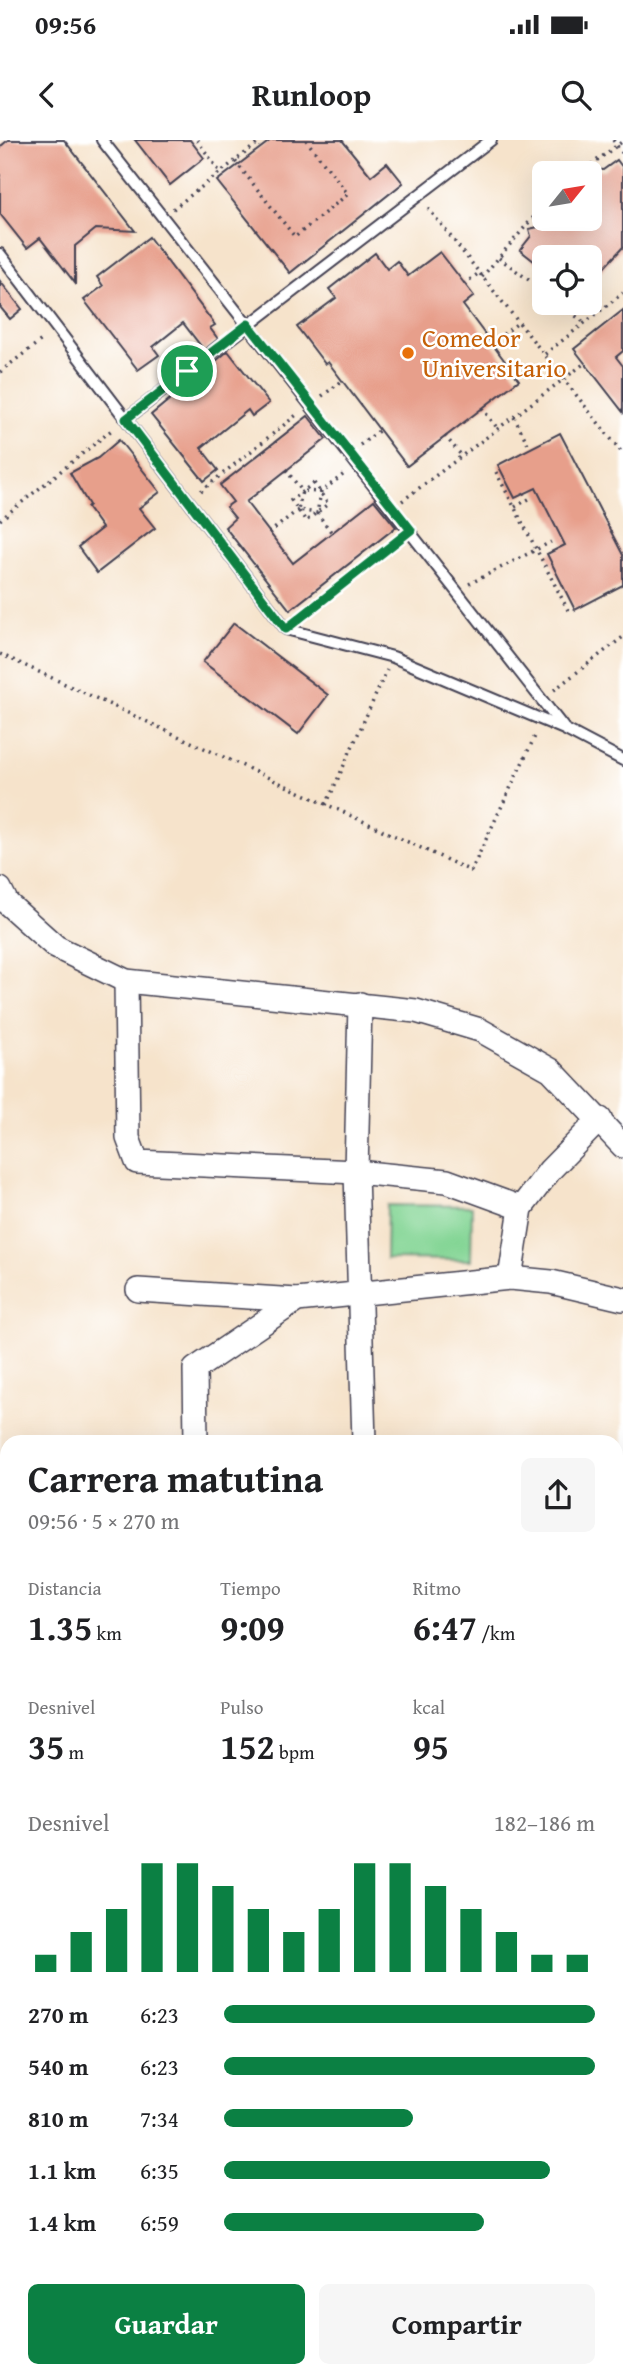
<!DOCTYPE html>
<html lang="es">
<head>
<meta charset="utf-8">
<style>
	body { margin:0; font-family:"Gentium Book Plus",serif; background:#f6f6f6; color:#202124; height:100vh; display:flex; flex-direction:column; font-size:26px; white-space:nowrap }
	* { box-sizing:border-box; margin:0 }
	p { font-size:23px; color:#757577 }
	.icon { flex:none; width:38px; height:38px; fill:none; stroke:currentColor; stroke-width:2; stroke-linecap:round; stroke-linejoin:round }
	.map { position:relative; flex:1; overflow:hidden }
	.panel { position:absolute; left:0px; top:1295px; width:623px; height:943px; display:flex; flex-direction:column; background:#fff; border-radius:21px 21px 0 0; box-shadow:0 7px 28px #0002 }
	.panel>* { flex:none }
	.needle { width:46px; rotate:60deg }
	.fabs { position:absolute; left:532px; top:21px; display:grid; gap:14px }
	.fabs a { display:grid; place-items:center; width:70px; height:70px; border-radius:10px; background:#fff; box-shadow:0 7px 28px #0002; font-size:35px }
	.pin { position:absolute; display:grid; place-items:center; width:60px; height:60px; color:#fff; margin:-30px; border:4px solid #fff; border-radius:50%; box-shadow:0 2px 7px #0007 }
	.round { display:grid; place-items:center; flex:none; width:74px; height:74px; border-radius:10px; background:#f6f6f6 }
	.summary { display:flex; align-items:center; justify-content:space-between; height:119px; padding:0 28px }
	h1 { font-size:38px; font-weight:700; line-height:52px }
	.stats { display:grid; grid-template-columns:repeat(3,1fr); gap:10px; height:119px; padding:7px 28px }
	.stats div { display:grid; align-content:center }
	.stats b { font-size:35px; font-weight:700 }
	.stats small { font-size:19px; font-weight:400 }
	.stats p { font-size:19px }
	.chart { height:196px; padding:14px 28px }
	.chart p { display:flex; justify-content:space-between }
	.chart svg { width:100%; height:126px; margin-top:7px; stroke:#0b8043; stroke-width:6 }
	.primary-button { display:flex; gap:14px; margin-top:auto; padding:14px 28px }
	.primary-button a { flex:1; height:80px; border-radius:10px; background:#0b8043; color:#fff; font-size:28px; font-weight:700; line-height:80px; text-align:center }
	.primary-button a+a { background:#f6f6f6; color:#202124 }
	ul { padding:0 28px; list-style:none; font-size:23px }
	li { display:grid; grid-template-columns:112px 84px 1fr; align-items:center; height:52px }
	li i { height:18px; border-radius:9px; background:#0b8043 }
	.status { display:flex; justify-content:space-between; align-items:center; height:49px; padding:0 35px; background:#fff; direction:ltr }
	.status svg { height:19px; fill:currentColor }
	header { display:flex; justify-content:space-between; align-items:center; height:91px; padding:0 28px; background:#fff; font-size:32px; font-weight:700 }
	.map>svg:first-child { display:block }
	.green { fill:#84d595; stroke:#537c68; stroke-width:2 }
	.building { fill:#e79f8b }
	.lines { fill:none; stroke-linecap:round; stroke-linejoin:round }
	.lane-casing { stroke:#423f51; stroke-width:14 }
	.street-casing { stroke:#423f51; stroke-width:26 }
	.path { stroke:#423f51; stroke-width:3.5; stroke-dasharray:2 5; stroke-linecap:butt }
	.lane { stroke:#fff; stroke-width:10 }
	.street { stroke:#fff; stroke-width:23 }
	.route-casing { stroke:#fff; stroke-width:14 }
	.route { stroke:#0b8043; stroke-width:9 }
	.food-dot { fill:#e8710a; stroke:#fff; stroke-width:2.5 }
	.labels { text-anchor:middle; stroke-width:5; stroke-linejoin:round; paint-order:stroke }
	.food-label { font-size:26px; fill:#c56008; stroke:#fff; text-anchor:start }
</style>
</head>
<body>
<div class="status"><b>09:56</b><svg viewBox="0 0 49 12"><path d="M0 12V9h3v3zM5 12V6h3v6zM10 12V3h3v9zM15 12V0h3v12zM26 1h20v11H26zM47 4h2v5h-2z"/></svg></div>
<header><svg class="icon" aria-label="back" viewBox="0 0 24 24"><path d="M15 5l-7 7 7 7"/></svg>Runloop<svg class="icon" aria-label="search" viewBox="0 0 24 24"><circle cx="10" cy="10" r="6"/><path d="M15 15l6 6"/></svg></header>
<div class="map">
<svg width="623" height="2238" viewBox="0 0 623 2238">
	<rect width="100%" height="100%" fill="#fff"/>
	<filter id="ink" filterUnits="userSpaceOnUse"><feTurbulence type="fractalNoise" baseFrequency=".0143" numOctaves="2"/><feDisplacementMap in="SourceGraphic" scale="14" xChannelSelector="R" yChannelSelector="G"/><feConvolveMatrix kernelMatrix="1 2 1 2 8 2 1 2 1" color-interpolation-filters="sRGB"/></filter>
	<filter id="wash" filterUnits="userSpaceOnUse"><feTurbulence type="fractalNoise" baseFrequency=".00686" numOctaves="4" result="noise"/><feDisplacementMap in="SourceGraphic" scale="28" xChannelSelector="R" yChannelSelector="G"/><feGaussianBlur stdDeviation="1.57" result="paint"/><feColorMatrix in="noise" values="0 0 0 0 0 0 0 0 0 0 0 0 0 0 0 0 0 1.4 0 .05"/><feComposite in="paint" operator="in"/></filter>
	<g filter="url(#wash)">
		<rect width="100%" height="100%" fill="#f6e3cb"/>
		<g class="green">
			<polygon points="387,1065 472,1066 471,1120 386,1119"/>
			<polygon points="7,1506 7,1607 0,1609 0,1508"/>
		</g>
		<g id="blocks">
			<g class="building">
				<polygon points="8,0 64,0 135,91 96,89 75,106 75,143 40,98 27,108 0,74 0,7"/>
				<polygon points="135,0 190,0 204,18 170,45"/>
				<polygon points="271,0 342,0 371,36 387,23 403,43 290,133 217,41"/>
				<polygon points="617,20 623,28 623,107 590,143 590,117 544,117 544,129 520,110 531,96 529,89 538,87 545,79 552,79 561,86 567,79 590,79 590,39 596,29 603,30"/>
				<polygon points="149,97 215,185 210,188 218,199 204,210 183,183 153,207 159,215 138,230 84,160 103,146 97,137"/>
				<polygon points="440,112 474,156 463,165 519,240 407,326 328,222 325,224 297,187 336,158 329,149 375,113 387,129 397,121 408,136"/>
				<polygon points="0,141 22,169 10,179 0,167"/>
				<polygon points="623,170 623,211 616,217 623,226 623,272 574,209"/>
				<polygon points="228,211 269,263 252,276 248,270 201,308 218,330 204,341 151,275"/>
				<polygon points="308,276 326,299 246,362 293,423 374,360 396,387 290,470 225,387 235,378 226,367 233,362 220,345"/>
				<polygon points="560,293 623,415 623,445 575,470 547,414 565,405 536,348 515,358 498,325"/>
				<polygon points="119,300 160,352 139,368 155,388 97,433 78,407 102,388 87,367 89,365 70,333 98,318"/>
				<polygon points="234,483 328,555 298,594 203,522"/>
			</g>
		</g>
	</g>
	<g filter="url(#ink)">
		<use href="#blocks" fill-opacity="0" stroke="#423f51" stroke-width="2"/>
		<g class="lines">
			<g class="lane-casing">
				<g id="lane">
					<polyline points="102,0 563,587"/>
					<polyline points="0,114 286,489 393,517 564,589 623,620"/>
					<polyline points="126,279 491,0"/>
				</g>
			</g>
			<g class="street-casing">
				<g id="street">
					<polyline points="0,749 7,763 56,807 126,841 416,871 480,890 551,930 623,1006"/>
					<polyline points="126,841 128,998 137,1022 356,1032 447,1041 521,1068"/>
					<polyline points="360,864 356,1032 364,1302"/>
					<polyline points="510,1138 521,1068 550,1030 600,979"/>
					<polyline points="138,1150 297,1160"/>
					<polyline points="196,1302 195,1229 297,1160 510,1138 551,1142 623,1159"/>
					<polyline points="616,1368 623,1362"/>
					<polyline points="616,1616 623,1609"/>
					<polyline points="616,1658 623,1664"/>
					<polyline points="0,1672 7,1673"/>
					<polyline points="0,1729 7,1736"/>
					<polyline points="616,1854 623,1847"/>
					<polyline points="0,1901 7,1901"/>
					<polyline points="616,2020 623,2026"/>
					<polyline points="616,2107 623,2100"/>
					<polyline points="263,2231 271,2238"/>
					<polyline points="601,2231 608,2238"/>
					<polyline points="205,2238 212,2231"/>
					<polyline points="476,2238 484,2231"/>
				</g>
			</g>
			<g class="path">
				<polyline points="197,0 220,32"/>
				<polyline points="262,0 235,21 295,97 348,54 306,0"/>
				<polyline points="613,0 623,14"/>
				<polyline points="580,33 623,1"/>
				<polyline points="428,68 623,314"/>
				<polyline points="173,69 235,21"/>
				<polyline points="499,118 533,143"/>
				<polyline points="482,137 544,65"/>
				<polyline points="464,144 479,133"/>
				<polyline points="559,163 585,183"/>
				<polyline points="492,203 518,183"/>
				<polyline points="545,214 623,153"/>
				<polyline points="0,232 44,198"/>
				<polyline points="322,256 342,241"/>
				<polyline points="482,268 498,289"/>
				<polyline points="514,277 530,308"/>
				<polyline points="445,296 462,316"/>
				<polyline points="360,305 380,290"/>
				<polyline points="286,330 302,351"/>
				<polyline points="496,332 569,472"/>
				<polygon points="314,343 328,364 306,381 291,360"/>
				<polyline points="201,351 299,273"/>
				<polyline points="321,352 317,373 298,370 302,351 321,352 344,334"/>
				<polyline points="402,361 585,223"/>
				<polyline points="515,367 529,359"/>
				<polyline points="317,373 332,393"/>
				<polyline points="0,380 113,289"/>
				<polyline points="269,393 298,370"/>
				<polyline points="469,444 551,402"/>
				<polyline points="300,478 398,400"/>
				<polyline points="0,514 471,731 536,594"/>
				<polyline points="554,550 623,497"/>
				<polyline points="326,665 387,530"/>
			</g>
			<use href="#lane" class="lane"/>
			<use href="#street" class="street"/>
		</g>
	</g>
	<g class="lines" filter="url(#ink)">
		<g class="route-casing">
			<polygon id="route" points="248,184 411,390 286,489 126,279"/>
		</g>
		<use href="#route" class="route"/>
	</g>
	<circle class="food-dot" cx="408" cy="213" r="7"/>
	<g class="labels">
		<g class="food-label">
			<text x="422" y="207">Comedor<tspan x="422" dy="30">Universitario</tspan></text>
		</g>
	</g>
</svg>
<div class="fabs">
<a><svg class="needle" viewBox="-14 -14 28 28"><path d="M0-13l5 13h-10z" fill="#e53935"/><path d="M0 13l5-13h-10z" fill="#757577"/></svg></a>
<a><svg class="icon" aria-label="locate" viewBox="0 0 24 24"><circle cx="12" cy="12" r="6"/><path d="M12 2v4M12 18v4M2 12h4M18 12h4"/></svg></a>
</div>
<div class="pin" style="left:187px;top:231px;background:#1e9e55"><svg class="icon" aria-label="arrive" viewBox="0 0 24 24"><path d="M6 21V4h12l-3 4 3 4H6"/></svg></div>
<section class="panel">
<div class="summary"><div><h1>Carrera matutina</h1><p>09:56 · 5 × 270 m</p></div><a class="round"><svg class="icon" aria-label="share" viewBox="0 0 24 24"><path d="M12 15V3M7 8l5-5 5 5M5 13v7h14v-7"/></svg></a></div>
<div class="stats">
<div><p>Distancia</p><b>1.35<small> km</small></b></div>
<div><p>Tiempo</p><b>9:09</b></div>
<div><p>Ritmo</p><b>6:47<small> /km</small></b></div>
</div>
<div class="stats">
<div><p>Desnivel</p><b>35<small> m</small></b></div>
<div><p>Pulso</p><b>152<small> bpm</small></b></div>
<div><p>kcal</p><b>95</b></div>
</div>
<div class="chart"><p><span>Desnivel</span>182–186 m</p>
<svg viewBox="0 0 160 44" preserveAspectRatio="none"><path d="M5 44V38M15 44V30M25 44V22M35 44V6M45 44V6M55 44V14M65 44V22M75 44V30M85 44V22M95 44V6M105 44V6M115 44V14M125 44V22M135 44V30M145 44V38M155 44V38"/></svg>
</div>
<ul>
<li><b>270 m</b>6:23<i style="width:100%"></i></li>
<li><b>540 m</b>6:23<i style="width:100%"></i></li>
<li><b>810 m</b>7:34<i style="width:51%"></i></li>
<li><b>1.1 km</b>6:35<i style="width:88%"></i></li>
<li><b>1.4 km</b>6:59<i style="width:70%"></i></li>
</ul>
<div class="primary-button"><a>Guardar</a><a>Compartir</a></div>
</section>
</div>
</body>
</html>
